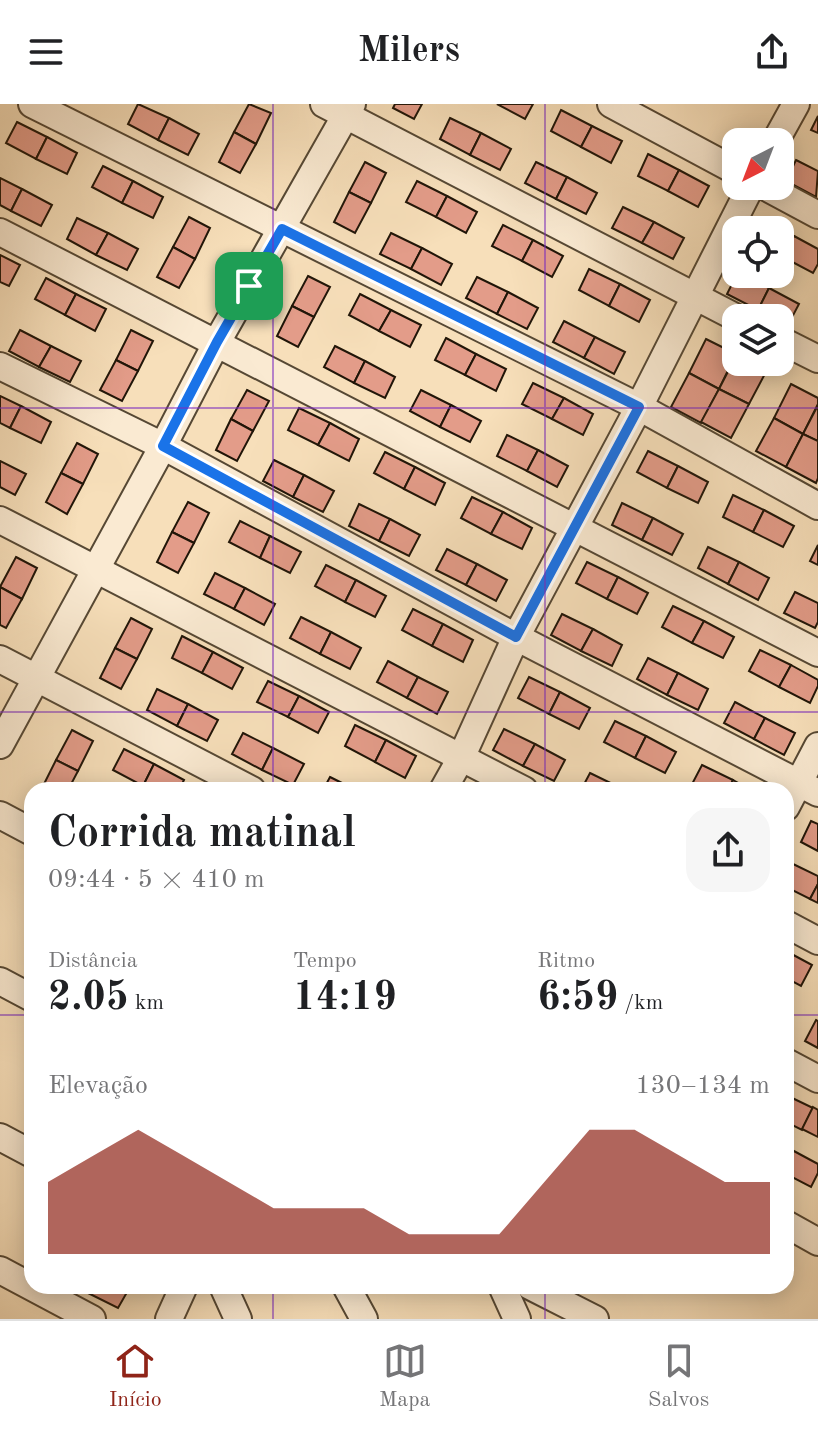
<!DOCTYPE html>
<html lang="pt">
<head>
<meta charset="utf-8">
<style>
	body { margin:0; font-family:"Old Standard TT",serif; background:#f6f6f6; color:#202124; height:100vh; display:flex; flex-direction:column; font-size:30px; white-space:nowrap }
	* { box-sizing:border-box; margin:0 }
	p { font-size:26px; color:#757577 }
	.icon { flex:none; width:44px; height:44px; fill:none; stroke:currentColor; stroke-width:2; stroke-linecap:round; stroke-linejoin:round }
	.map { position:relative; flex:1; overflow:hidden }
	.sheet { position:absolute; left:24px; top:678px; width:770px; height:512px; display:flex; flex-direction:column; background:#fff; border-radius:24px; box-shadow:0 4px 20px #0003 }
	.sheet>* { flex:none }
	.needle { width:52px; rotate:222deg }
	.controls { position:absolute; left:722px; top:24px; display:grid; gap:16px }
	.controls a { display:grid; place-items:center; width:72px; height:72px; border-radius:16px; background:#fff; box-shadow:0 4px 20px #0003; font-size:40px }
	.pin { position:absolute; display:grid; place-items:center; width:68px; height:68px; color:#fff; margin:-34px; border-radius:16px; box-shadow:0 4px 12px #0006 }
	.round { display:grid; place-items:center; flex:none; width:84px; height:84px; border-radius:24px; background:#f6f6f6 }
	.headline { display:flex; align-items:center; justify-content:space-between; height:136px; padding:0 24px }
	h1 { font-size:44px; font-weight:700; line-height:60px }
	.metrics { display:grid; grid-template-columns:repeat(3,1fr); gap:12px; height:136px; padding:8px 24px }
	.metrics div { display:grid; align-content:center }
	.metrics b { font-size:40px; font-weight:700 }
	.metrics small { font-size:22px; font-weight:400 }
	.metrics p { font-size:22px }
	.chart { height:224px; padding:16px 24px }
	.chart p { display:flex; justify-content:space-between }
	.chart svg { width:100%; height:144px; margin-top:8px; fill:#8f2418; opacity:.7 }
	header { display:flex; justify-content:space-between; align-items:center; height:104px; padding:0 24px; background:#fff; font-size:36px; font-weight:700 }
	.dock { display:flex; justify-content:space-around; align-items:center; height:112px; border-top:2px solid #e0e0e0; background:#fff; font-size:22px; color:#757577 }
	.dock a { display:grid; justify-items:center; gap:4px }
	.dock .selected { color:#8f2418 }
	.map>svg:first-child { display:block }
	.building { fill:#e39c89; stroke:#201508; stroke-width:2 }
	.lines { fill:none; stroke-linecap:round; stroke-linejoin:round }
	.minor-casing { stroke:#564834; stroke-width:30 }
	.minor { stroke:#faead2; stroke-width:26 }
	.route-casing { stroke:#fff; stroke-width:16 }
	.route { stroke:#1a73e8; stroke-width:10 }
	.grid { fill:none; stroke:#7b2cbf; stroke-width:2; stroke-opacity:0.55 }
</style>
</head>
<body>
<header><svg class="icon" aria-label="menu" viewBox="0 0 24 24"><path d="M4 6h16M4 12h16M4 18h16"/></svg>Milers<svg class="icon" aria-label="share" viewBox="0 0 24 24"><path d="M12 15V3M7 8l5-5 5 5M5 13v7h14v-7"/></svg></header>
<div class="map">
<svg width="818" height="1215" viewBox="0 0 818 1215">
	<rect width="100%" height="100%" fill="#f7dfba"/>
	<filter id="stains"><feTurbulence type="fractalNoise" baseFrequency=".0025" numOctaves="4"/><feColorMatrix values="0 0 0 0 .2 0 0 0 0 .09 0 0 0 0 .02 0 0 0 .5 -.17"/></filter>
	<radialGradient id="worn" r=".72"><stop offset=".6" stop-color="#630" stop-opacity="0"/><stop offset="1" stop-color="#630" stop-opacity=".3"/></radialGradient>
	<g class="building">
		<polygon points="138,0 169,14 158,36 128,20"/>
		<polygon points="249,0 271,9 256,40 234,28"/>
		<polygon points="395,0 422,0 414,15 393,4"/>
		<polygon points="497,0 533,0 525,15"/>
		<polygon points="561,6 592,22 581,43 551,27"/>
		<polygon points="818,12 818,29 811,26"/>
		<polygon points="169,14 199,30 188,51 158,36"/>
		<polygon points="450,14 481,29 470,51 440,35"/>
		<polygon points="17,18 47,33 36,55 6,39"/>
		<polygon points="592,22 622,37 611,59 581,43"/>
		<polygon points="234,28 256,40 240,69 219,58"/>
		<polygon points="481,29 511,45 500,66 470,51"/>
		<polygon points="47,33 77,49 67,70 36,55"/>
		<polygon points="648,50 679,66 668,87 638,72"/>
		<polygon points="796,56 818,67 816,93 786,77"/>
		<polygon points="365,58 386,69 371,99 349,88"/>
		<polygon points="536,58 567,73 556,95 525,79"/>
		<polygon points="103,62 133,77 122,99 92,83"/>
		<polygon points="679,66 709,82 698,103 668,87"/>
		<polygon points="567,73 597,89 586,110 556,95"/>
		<polygon points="0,74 22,85 11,107 0,101"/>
		<polygon points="133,77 163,93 153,114 122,99"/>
		<polygon points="417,77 447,92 436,113 406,98"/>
		<polygon points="22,85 52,101 41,122 11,107"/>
		<polygon points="349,88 371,99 355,129 334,118"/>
		<polygon points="447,92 477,108 466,129 436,113"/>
		<polygon points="623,103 654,118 642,139 612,124"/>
		<polygon points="189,113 210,124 195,155 173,143"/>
		<polygon points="77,114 108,129 96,151 67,135"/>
		<polygon points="764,117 794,132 783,153 780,152 780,126 759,126"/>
		<polygon points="654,118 684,134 673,155 642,139"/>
		<polygon points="503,121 533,136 522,157 492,142"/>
		<polygon points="108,129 138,145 127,166 96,151"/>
		<polygon points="391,129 422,144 411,165 380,150"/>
		<polygon points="794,132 818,145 818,160 813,169 783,153"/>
		<polygon points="533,136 563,152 552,173 522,157"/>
		<polygon points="173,143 195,155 179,184 157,173"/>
		<polygon points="422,144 452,160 441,181 411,165"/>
		<polygon points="0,151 20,161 9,182 0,178"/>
		<polygon points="589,165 620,180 609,202 579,186"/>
		<polygon points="737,170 769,184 758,206 727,190"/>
		<polygon points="308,172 330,183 314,213 292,202"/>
		<polygon points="477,173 508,188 497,210 466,194"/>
		<polygon points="46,174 76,190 65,211 35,195"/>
		<polygon points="620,180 650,196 639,218 609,202"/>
		<polygon points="769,184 799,200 788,221 780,217 780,214 774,214 758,206"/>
		<polygon points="508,188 538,204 527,225 497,210"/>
		<polygon points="76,190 106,205 95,227 65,211"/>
		<polygon points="360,190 391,206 379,227 349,211"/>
		<polygon points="292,202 314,213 298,243 277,232"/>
		<polygon points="391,206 421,221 410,243 379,227"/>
		<polygon points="564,217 595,233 584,254 553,238"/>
		<polygon points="20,226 51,242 39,263 9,247"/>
		<polygon points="131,226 153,237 138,267 116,256"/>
		<polygon points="595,233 625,248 614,270 584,254"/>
		<polygon points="446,234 476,250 465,271 435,256"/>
		<polygon points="706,235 736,250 719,285 689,269"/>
		<polygon points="51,242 81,257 70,278 39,263"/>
		<polygon points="335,242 365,257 354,279 324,263"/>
		<polygon points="476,250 506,265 496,287 465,271"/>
		<polygon points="736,252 736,258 751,258 767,266 749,300 719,285"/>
		<polygon points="116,256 138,267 122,297 100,286"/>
		<polygon points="365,257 395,273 385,294 354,279"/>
		<polygon points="689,269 719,285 701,319 671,303"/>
		<polygon points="533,279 564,294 552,315 522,300"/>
		<polygon points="791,280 818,294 818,300 803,330 774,314"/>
		<polygon points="719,285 749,300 731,334 701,318"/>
		<polygon points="247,286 269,297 253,327 231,315"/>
		<polygon points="421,286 451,301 440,323 410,307"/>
		<polygon points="0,292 21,302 10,324 0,319"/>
		<polygon points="564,294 593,310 583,331 552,315"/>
		<polygon points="451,301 481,317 470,338 440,323"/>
		<polygon points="818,301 818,337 803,330"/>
		<polygon points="21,302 51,318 41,339 10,324"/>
		<polygon points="299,304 330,319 318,341 288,326"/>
		<polygon points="774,314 803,330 786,363 756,347"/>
		<polygon points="231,315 253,327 237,357 216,346"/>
		<polygon points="330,319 359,335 349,357 318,341"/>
		<polygon points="803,330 818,337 818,374 816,379 786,363"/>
		<polygon points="507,331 538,346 527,367 497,352"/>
		<polygon points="77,339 98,350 83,380 61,369"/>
		<polygon points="538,346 568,362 557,383 527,367"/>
		<polygon points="648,347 678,362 667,384 637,368"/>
		<polygon points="385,348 415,363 404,385 374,369"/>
		<polygon points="274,356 304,371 293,393 263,377"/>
		<polygon points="0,357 26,370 15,391 0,383"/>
		<polygon points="678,362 708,378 698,399 667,384"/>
		<polygon points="415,363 445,379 435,401 404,385"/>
		<polygon points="61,369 83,380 67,410 46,398"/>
		<polygon points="304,371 334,387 323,408 293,393"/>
		<polygon points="733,391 764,406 753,428 723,413"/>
		<polygon points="472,393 503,408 491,430 461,414"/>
		<polygon points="188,398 209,409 194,439 172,428"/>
		<polygon points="622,399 653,414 642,436 612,421"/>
		<polygon points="359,400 390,415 379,437 349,422"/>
		<polygon points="764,406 794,422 783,443 753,428"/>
		<polygon points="503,408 532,424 522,445 491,430"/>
		<polygon points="653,414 683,430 672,451 642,436"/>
		<polygon points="390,415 420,431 409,452 379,437"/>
		<polygon points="240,417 270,432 260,454 229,438"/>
		<polygon points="172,428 194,439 178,469 157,458"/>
		<polygon points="270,432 301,448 290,469 260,454"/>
		<polygon points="818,441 818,461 810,457"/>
		<polygon points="708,443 739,458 728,480 698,464"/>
		<polygon points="447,445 477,460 466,481 436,466"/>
		<polygon points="16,453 37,464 22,495 0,483"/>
		<polygon points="587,458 618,473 607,495 576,479"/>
		<polygon points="739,458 769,474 758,496 728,480"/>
		<polygon points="477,460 507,476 496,497 466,481"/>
		<polygon points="326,461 356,476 345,498 315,482"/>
		<polygon points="215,469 245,484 234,505 204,490"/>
		<polygon points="618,473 648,489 637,510 607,495"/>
		<polygon points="356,476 386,492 375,513 345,498"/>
		<polygon points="0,483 22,495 6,524 0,521"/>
		<polygon points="245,484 275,500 264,521 234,505"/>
		<polygon points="795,488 818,499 818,518 815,524 784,509"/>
		<polygon points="673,502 704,517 692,539 662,523"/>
		<polygon points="413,505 443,520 432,542 402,526"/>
		<polygon points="562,510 593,525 581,547 551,531"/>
		<polygon points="301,513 331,528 320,550 290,534"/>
		<polygon points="131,514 152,525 137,555 115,544"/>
		<polygon points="704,517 734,533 723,554 692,539"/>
		<polygon points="443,520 473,536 463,558 432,542"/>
		<polygon points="593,525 622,541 612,562 581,547"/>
		<polygon points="331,528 361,544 350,565 320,550"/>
		<polygon points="182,532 213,548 202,569 172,554"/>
		<polygon points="115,544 137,555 121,585 100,574"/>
		<polygon points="760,546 791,561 779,583 749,567"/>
		<polygon points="213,548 243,564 232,585 202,569"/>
		<polygon points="648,554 678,569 667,591 637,575"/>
		<polygon points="388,557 418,573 407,594 377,578"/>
		<polygon points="791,561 818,576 818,582 810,599 779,583"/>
		<polygon points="678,569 708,585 698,606 667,591"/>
		<polygon points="418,573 448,588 437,610 407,594"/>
		<polygon points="529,573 560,588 549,610 518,594"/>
		<polygon points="268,577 299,592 288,613 257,598"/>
		<polygon points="157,585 188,600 177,622 147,606"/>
		<polygon points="560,588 590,604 579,625 549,610"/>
		<polygon points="299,592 329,608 318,629 288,613"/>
		<polygon points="735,598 765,614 754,635 724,619"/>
		<polygon points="188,600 218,616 207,637 177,622"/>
		<polygon points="765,614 795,629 784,651 754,635"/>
		<polygon points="615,617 646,632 635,654 604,638"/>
		<polygon points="355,621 386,636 375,658 345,642"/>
		<polygon points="504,625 535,640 523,662 493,646"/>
		<polygon points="72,626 93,637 78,667 56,656"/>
		<polygon points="243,629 273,644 262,666 232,650"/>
		<polygon points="646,632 676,648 665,669 635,654"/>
		<polygon points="386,636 416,652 405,674 375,658"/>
		<polygon points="535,640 565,656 554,677 523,662"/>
		<polygon points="273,644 304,660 293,681 262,666"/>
		<polygon points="124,645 154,660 143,682 113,666"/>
		<polygon points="56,656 78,667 68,686 41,686"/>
		<polygon points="154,660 184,676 179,686 152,686 143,682"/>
		<polygon points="702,661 733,676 728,686 698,686 691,682"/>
		<polygon points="590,669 621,684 619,686 581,686"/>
		<polygon points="330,673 356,686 323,686"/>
		<polygon points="733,676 751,686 728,686"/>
		<polygon points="811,717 818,720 818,747 801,738"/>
		<polygon points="791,759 818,772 818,780 810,795 786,783 786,768"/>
		<polygon points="818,780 818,799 810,795"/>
		<polygon points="786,847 812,861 801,882 786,874"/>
		<polygon points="816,916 818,917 818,944 805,937"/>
		<polygon points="786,991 813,1004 802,1026 786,1018"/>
		<polygon points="813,1003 818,1006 818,1033 802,1025"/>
		<polygon points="792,1046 818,1060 818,1069 811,1083 786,1070 786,1057"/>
		<polygon points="92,1182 128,1182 130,1183 118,1204 88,1189"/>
	</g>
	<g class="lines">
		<g class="minor-casing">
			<g id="minor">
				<polyline points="32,0 639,303 818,402"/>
				<polyline points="324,0 737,214"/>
				<polyline points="611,0 736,67"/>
				<polyline points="775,38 796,0"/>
				<polyline points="764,82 818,111"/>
				<polyline points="0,128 818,549"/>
				<polyline points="780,236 818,255"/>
				<polyline points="0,262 163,342 516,533 818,689"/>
				<polyline points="0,416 524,686"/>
				<polyline points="0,555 252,686"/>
				<polyline points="0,641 163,342 217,238 352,0"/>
				<polyline points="443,686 461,654 516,533 639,303 751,82"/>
				<polyline points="786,703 818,642"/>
				<polyline points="0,711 32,728"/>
				<polyline points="786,820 818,837"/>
				<polyline points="0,877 32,894"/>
				<polyline points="786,958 818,975"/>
				<polyline points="0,1033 32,1050"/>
				<polyline points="786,1120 818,1138"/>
				<polyline points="0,1166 92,1215"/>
				<polyline points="223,1182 238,1215"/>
				<polyline points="346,1182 364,1215"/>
				<polyline points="502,1182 517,1215"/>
				<polyline points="530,1182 595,1215"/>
				<polyline points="169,1215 184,1182"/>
			</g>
		</g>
		<use href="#minor" class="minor"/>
	</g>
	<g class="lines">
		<g class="route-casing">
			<polygon id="route" points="282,125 639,303 516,533 163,342 217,238"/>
		</g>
		<use href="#route" class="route"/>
	</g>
	<path class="grid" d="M273,0v686M545,0v686M0,304h818M0,608h818M0,911h32M786,911h32M273,1182v33M545,1182v33"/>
	<rect width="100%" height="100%" filter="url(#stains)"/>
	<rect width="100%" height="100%" fill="url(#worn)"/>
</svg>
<div class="controls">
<a><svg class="needle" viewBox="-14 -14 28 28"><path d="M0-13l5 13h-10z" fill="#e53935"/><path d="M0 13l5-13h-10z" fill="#757577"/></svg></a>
<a><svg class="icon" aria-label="locate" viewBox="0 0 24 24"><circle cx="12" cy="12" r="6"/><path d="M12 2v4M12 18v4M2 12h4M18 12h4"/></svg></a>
<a><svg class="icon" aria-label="layers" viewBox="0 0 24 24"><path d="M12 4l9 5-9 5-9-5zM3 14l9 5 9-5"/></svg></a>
</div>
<div class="pin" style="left:249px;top:182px;background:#1e9e55"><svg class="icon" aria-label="arrive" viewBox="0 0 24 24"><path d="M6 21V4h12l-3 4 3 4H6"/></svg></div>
<section class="sheet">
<div class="headline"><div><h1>Corrida matinal</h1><p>09:44 · 5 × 410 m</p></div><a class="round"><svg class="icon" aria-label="share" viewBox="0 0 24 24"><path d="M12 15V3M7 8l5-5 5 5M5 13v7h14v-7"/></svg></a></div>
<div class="metrics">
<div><p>Distância</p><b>2.05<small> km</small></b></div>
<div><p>Tempo</p><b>14:19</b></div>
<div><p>Ritmo</p><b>6:59<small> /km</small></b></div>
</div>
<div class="chart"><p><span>Elevação</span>130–134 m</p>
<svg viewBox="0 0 160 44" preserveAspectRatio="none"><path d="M0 44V22L10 14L20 6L30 14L40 22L50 30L60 30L70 30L80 38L90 38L100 38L110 22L120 6L130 6L140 14L150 22L160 22V44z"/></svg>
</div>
</section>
</div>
<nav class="dock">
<a class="selected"><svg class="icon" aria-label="home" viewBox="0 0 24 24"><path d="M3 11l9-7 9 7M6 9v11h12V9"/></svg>Início</a>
<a><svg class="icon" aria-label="map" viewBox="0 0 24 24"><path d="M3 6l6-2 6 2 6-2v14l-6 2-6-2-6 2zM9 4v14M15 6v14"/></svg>Mapa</a>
<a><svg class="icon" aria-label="saved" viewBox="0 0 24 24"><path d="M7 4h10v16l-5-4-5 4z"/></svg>Salvos</a>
</nav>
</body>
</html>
